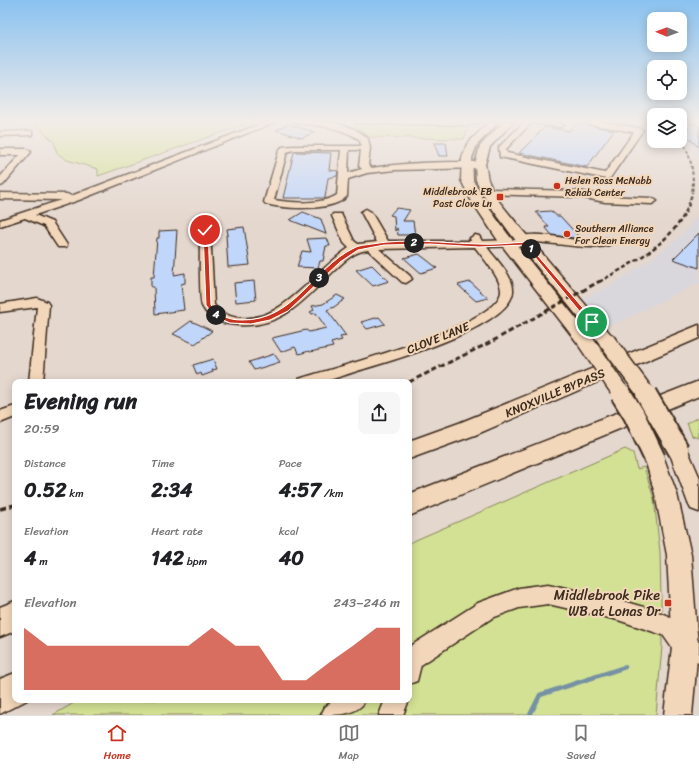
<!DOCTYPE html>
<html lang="en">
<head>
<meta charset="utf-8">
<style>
	body { margin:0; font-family:Sriracha,sans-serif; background:#f6f6f6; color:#202124; height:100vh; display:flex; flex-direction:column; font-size:15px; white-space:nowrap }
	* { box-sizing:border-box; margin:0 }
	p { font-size:13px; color:#757577 }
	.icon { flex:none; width:22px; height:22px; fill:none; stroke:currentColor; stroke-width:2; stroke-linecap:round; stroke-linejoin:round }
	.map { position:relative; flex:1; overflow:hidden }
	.drawer { position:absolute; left:12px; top:379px; width:400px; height:324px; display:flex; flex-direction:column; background:#fff; border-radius:8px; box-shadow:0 2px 10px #0003 }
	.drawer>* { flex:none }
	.needle { width:26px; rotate:271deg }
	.fabs { position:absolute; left:647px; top:12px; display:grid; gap:8px }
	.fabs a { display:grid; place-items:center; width:40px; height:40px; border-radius:8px; background:#fff; box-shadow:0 2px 10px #0003; font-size:20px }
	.pin { position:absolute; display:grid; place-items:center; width:34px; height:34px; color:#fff; margin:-17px; border:2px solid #fff; border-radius:50%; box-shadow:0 1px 4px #0007 }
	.km { position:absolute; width:20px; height:20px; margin:-10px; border-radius:50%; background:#222; color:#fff; font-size:11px; line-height:20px; text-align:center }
	.round { display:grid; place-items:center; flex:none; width:42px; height:42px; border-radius:8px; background:#f6f6f6 }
	.head { display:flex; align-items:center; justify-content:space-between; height:68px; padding:0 12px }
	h1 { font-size:22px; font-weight:700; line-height:30px }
	.stats { display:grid; grid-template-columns:repeat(3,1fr); gap:6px; height:68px; padding:4px 12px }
	.stats div { display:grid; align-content:center }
	.stats b { font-size:20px; font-weight:700 }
	.stats small { font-size:11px; font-weight:400 }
	.stats p { font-size:11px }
	.chart { height:112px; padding:8px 12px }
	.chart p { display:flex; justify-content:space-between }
	.chart svg { width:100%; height:72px; margin-top:4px; fill:#c8321e; opacity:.7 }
	.tab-bar { display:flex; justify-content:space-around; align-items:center; height:56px; border-top:1px solid #e0e0e0; background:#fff; font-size:11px; color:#757577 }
	.tab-bar a { display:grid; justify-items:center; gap:2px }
	.tab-bar .active { color:#c8321e }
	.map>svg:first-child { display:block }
	.built { fill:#dad7dc }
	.green { fill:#d3e194; stroke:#878659 }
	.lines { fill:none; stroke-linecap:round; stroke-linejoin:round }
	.stream { stroke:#7691a4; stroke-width:4.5 }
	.building { fill:#c1d6fb; stroke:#3b2a1e }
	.minor-casing { stroke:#3b2a1e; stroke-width:3 }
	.major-casing { stroke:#3b2a1e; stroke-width:3 }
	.highway-casing { stroke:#3b2a1e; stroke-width:3 }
	.minor { fill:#f3d7ba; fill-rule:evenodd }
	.major { fill:#f3d7ba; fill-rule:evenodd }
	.highway { fill:#f3d7ba; fill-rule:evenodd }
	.rail-far3 { stroke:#3b2a1e; stroke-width:2; stroke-dasharray:3.5 2; stroke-linecap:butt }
	.rail-far2 { stroke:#3b2a1e; stroke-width:2.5; stroke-dasharray:4.5 2.5; stroke-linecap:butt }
	.rail-far1 { stroke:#3b2a1e; stroke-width:3; stroke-dasharray:5.5 3; stroke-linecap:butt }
	.rail { stroke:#3b2a1e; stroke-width:3.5; stroke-dasharray:7 3.5; stroke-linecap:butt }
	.major-bridge-far1-casing { stroke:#3b2a1e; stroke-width:19; stroke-linecap:butt }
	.major-bridge-casing { stroke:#3b2a1e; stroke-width:24; stroke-linecap:butt }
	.major-bridge-far1 { stroke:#f3d7ba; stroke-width:16 }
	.major-bridge { stroke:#f3d7ba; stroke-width:20 }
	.route { fill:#c8321e; stroke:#fff }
	.poi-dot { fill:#c8321e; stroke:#f3d7ba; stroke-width:1.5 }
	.labels { text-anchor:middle; stroke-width:4; stroke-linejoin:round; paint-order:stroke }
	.far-poi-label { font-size:10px; fill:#3b2a1e; stroke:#f3d7ba; text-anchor:start }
	.street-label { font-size:12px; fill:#3b2a1e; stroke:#f3d7ba }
	.near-poi-label { font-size:14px; fill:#3b2a1e; stroke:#f3d7ba; text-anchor:end }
</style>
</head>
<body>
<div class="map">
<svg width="699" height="715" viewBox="0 0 699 715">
	<rect width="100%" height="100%" fill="#e4d7ce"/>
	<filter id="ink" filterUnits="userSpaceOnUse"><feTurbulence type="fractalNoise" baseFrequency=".025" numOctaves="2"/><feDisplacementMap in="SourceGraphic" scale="8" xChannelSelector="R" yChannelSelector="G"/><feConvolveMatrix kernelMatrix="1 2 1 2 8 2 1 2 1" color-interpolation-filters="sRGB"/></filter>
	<g filter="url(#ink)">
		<g class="built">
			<polygon points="680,121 699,121 699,159 680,130"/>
			<polygon points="699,213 699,283 617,323 604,326 582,299 615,283 656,256 683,234"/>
		</g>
		<g class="green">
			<polygon points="32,121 254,121 98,176 98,169 67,160 57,153 54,142"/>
			<polygon points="352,123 469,125 464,139 369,137"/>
			<polygon points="699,417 699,438 692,436 687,423"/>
			<polygon points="625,449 633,453 637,469 644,467 654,499 660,552 662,646 656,715 53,715 79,700 409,700 409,543"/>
		</g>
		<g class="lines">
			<polyline class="stream" points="530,715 540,695 625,667"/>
		</g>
		<g class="building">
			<polygon points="578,122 583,124 614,130 587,167 519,153 545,127 569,131"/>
			<polygon points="684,123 696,124 699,127 699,148 680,129 689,129"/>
			<polygon points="288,124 315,132 302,138 276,130"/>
			<polygon points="434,143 446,143 448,156 439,156"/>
			<polygon points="294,152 331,153 329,170 338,171 337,176 328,178 325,198 283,198"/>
			<polygon points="396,208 410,210 403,221 413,221 415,235 398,235 397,228 395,231 394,216 390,215"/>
			<polygon points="551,211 557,216 560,216 581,239 552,235 545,227 549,227 536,212"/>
			<polygon points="303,212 321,219 326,234 290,220"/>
			<polygon points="244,227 250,265 228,267 226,235 228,235 227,229"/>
			<polygon points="177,230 174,275 185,273 185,283 181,284 184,310 155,314 154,287 151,287 151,277 154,277 157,238 159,238 159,231"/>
			<polygon points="699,233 699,268 673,259"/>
			<polygon points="327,238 330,246 326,246 323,261 320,261 318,268 297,267 302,251 311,252 307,239"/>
			<polygon points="419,254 427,260 437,268 421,273 404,258"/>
			<polygon points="372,265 381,274 389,281 373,286 356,270"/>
			<polygon points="254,281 256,300 236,302 234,283"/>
			<polygon points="470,282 488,298 476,301 458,285"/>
			<polygon points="337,295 345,299 334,307 327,310 346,336 340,337 342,340 331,343 333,347 310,352 309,351 299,354 295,347 281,352 272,338 306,330 309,332 326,328 316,313 312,314 310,312 314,310 312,306 323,304"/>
			<polygon points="379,317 385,324 367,329 361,322"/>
			<polygon points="191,321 200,325 212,331 195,344 173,334"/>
			<polygon points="274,354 280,362 254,370 249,362"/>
			<polygon points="213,359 217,369 212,370 213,372 202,376 201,373 197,375 193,365"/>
		</g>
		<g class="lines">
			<g class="minor-casing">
				<g id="minor">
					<polygon points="268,121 278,121 79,200 35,215 52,222 67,245 66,247 58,247 44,226 25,218 0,226 0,220 61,200 0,199 0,193 67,194 71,196"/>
					<path d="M292,121c23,-1 60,0 76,18l2,9 -2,17 4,3c36,-6 72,-6 109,-6l4,3 -4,3 -86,2 -28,3 -19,6 -1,17c-13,16 -63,13 -81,8l-2,-2 15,-51 3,-4 11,-1h68l-1,-6c-19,-13 -41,-15 -64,-17zM293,150h48l-4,45c-16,10 -45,8 -63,5l13,-48zM349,150h12l-2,16 3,3 -14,4z"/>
					<polygon points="353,121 486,121 468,125 357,123"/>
					<polygon points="525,121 549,121 564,125 560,127 531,123 506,149 507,153 605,173 634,132 583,123 579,121 596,121 639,128 643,130 610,178 607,179 500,157 499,147"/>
					<polygon points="29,131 32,131 32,135 0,136 0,132"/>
					<polygon points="0,149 27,149 31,152 3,185 0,186 0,177 20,155 0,155"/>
					<polygon points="488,189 579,191 605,196 652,198 657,201 652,204 605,202 579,197 485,194 485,190"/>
					<path d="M366,209l5,3 17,29h83l-1,-3 5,-3 4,1 3,5 35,-1 1,-3c22,-6 44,2 65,4 9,0 25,-6 30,1 -9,12 -66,-1 -82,0l-1,3 -4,1 -39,1c8,12 27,29 26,44 -1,35 -119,69 -149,78 -14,4 -29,10 -43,13 -8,1 -17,0 -24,0l2,-3c33,-11 198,-52 202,-87 1,-13 -18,-34 -26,-45l-96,2 31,27 2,3 -6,4 -4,-1 -34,-32c-13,1 -24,11 -33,20 -31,29 -51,58 -97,55 -14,0 -29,-5 -36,-19 -3,-7 -2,-64 -2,-76l1,-2 4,-1 5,3 4,75c17,20 47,15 67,1 24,-16 43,-41 68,-58l-5,-5 -12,-27 1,-2h8l13,27 4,3 19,-2 -16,-30z"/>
					<polygon points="37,298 47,302 49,305 43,382 29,382 37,307 0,312 0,304"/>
					<polygon points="15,406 15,417 0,423 0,411"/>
					<path d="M548,584c42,10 88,17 127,35 10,4 12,18 24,22v22l-22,-8 -14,-20 -45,-15 -70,-16 -29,4 -27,10 -71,47 -4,16 -8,3v-37l69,-44 41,-15z"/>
					<path d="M334,700h32c-9,15 -26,15 -45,15l4,-8z"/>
					<polygon points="385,700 409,700 403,715 379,715"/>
				</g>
			</g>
			<g class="major-casing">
				<g id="major">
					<polygon points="504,121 514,121 490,147 485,164 488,180 497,199 523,231 613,337 615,341 613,345 607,346 601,345 513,237 486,200 476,180 475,164 480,146"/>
					<polygon points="491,122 496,125 477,145 472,158 473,180 483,200 507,233 592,338 594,342 592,346 586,347 580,346 497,239 471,200 461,180 462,158 467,144 488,123"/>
					<polygon points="679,443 686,446 699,476 699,512 691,509 688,503 669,451 672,446"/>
					<polygon points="655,451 662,453 677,494 691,555 698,647 692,715 664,715 672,647 667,555 655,494 645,459 648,453"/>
				</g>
			</g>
			<g class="highway-casing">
				<g id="highway">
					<polygon points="699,325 699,338 475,435 409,459 409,441 459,423"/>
					<polygon points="699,381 699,396 409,516 409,494"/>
					<polygon points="15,601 15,631 0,637 0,607"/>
					<polygon points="15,673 15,700 27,700 0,714 0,679"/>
				</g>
			</g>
			<use href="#minor" class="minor"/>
			<use href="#major" class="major"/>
			<use href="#highway" class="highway"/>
			<path class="rail-far3" d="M680,135c10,19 15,37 12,58"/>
			<path class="rail-far2" d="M599,282c35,-20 86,-45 93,-90"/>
			<polyline class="rail-far1" points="409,382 491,342 600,281"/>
			<polyline class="rail" points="0,509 15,505"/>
			<g class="major-bridge-far1-casing">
				<g id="major-bridge-far1">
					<polyline points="607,341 647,395"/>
					<polyline points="586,342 622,395"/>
				</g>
			</g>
			<g class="major-bridge-casing">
				<g id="major-bridge">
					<polyline points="621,394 634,415 655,459"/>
					<polyline points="646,394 679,451"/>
				</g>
			</g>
			<use href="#major-bridge-far1" class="major-bridge-far1"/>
			<use href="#major-bridge" class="major-bridge"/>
		</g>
	</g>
	<linearGradient id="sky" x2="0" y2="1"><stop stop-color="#8ac2f0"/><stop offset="0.55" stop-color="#f3ede9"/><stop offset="1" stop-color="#f3ede9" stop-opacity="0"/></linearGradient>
	<rect width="699" height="221" fill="url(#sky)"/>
	<path class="route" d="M205,229l3,1 3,75c9,11 17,15 31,15 52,1 71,-52 112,-72 5,-3 12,-3 18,-4 35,-6 70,-1 106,0 16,1 32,-1 48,-2l69,80 -5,2 -65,-79 -46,2 -49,-3 -46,1 -26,5 -18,12 -52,49 -18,9 -19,4 -21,-1 -16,-7 -8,-11 -3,-75z"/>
	<g class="poi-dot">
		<circle cx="557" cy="186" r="4"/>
		<rect x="496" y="193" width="8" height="8" rx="2"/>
		<circle cx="567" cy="234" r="4"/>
		<rect x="664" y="599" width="8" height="8" rx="2"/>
	</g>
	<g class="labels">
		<g class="far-poi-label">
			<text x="565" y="184">Helen Ross McNabb<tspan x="565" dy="12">Rehab Center</tspan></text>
			<text x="492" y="195" text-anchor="end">Middlebrook EB<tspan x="492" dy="12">Past Clove Ln</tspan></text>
			<text x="575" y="232">Southern Alliance<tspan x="575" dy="12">For Clean Energy</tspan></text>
		</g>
		<g class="street-label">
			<text transform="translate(438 338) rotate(-22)" y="4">CLOVE LANE</text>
			<text transform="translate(555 393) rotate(-23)" y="4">KNOXVILLE BYPASS</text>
		</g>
		<g class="near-poi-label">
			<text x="660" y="600">Middlebrook Pike<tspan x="660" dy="16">WB at Lonas Dr</tspan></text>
		</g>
	</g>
</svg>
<div class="fabs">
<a><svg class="needle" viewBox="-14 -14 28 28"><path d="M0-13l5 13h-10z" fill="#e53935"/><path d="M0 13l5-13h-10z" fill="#757577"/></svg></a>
<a><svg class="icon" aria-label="locate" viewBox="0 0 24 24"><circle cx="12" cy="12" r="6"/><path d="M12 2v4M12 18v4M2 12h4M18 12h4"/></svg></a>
<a><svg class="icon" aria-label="layers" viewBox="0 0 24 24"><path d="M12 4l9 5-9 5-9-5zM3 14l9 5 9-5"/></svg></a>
</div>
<div class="pin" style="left:592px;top:322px;background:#1e9e55"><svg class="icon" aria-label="arrive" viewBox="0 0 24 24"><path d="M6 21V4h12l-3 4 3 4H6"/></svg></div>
<div class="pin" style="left:205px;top:230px;background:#d93025"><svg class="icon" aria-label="check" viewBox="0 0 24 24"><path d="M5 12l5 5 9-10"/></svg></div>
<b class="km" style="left:531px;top:249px">1</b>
<b class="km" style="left:414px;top:243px">2</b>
<b class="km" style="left:319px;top:278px">3</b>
<b class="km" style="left:216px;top:315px">4</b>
<section class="drawer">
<div class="head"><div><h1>Evening run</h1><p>20:59</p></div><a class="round"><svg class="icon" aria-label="share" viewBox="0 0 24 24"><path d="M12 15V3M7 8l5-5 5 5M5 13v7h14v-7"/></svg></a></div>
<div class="stats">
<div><p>Distance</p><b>0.52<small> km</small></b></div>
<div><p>Time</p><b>2:34</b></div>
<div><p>Pace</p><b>4:57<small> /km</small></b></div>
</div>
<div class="stats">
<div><p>Elevation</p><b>4<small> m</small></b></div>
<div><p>Heart rate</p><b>142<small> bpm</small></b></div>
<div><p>kcal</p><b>40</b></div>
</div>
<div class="chart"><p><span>Elevation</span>243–246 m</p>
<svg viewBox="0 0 160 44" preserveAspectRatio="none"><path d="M0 44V6L10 17L20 17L30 17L40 17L50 17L60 17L70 17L80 6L90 17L100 17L110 38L120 38L130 27L140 17L150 6L160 6V44z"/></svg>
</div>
</section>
</div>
<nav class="tab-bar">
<a class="active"><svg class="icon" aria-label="home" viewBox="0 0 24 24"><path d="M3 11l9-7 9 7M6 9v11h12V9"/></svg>Home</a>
<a><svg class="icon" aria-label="map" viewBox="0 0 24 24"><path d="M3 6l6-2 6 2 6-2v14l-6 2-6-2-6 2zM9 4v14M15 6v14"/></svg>Map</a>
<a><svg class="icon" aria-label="saved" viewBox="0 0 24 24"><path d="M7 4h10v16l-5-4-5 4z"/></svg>Saved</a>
</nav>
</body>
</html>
